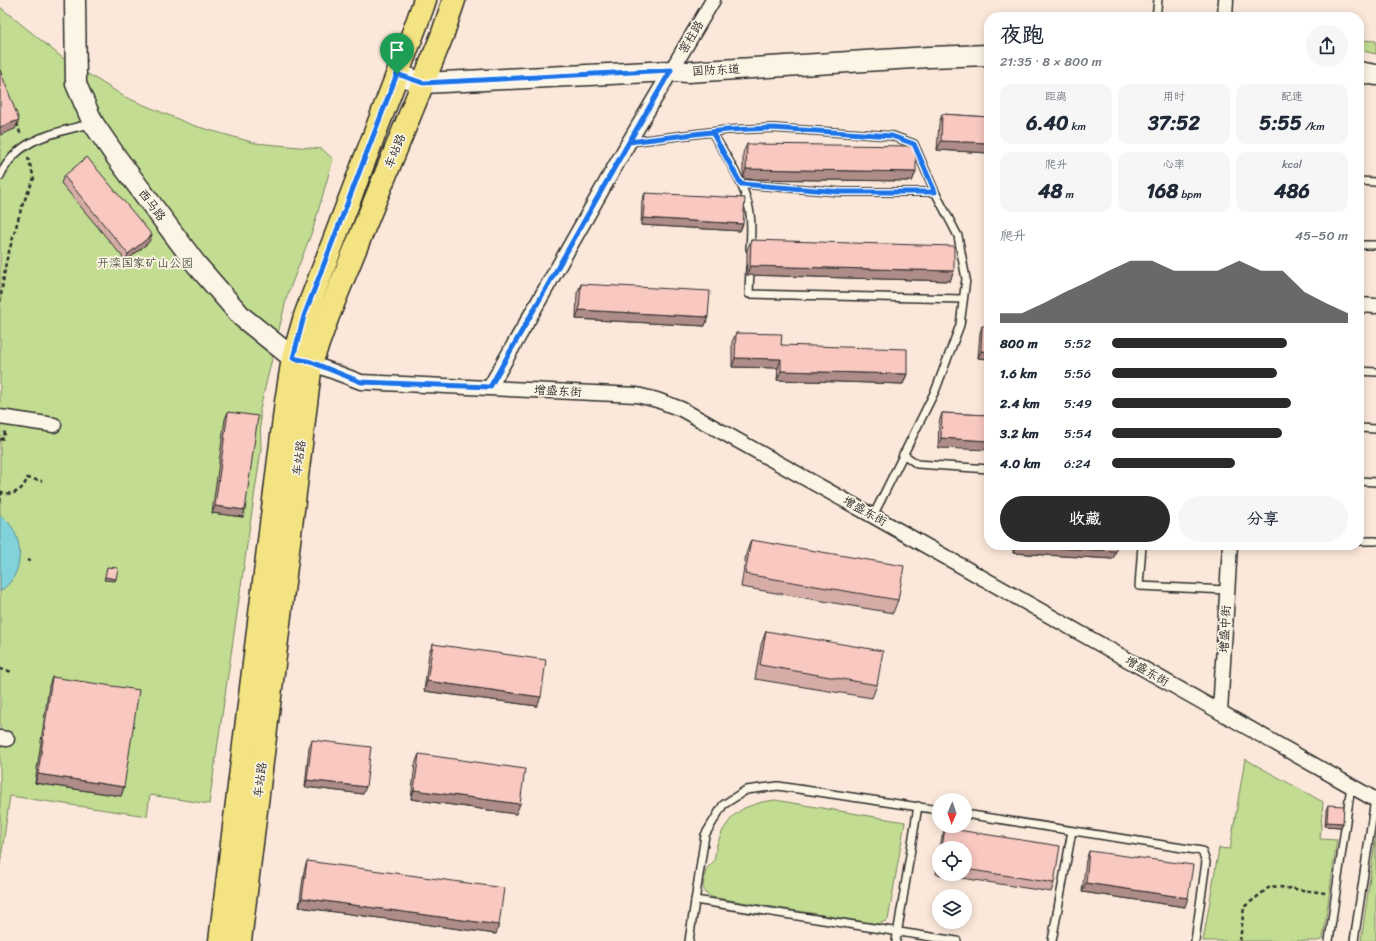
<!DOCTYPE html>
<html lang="zh">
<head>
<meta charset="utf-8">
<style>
	body { margin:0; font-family:Sriracha,"LXGW WenKai TC",sans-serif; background:#f6f6f7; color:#1f2937; height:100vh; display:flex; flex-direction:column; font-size:15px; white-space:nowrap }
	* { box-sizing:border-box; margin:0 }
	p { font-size:13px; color:#747a83 }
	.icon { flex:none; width:22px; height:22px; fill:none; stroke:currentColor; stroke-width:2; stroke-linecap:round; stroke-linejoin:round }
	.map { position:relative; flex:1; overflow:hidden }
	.details { position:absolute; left:984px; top:12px; width:380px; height:538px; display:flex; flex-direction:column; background:#fff; border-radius:16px; box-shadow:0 2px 10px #0003 }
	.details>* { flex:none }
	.needle { width:26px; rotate:182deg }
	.buttons { position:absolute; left:932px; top:793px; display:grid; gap:8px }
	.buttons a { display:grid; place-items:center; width:40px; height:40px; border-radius:50%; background:#fff; box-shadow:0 2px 10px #0003; font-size:20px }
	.pin { position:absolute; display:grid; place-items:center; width:34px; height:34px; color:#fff; margin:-41px -17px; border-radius:50% 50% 50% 0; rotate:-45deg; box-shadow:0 0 4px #0007 }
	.pin .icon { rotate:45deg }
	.round { display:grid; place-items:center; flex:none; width:42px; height:42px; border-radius:21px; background:#f6f6f7 }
	.headline { display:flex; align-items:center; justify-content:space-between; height:68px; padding:0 16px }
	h1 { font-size:22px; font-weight:700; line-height:30px }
	.stats { display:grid; grid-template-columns:repeat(3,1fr); gap:6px; height:68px; padding:4px 16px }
	.stats div { display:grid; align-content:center; border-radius:10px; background:#f6f6f7; text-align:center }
	.stats b { font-size:20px; font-weight:700 }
	.stats small { font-size:11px; font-weight:400 }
	.stats p { font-size:11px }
	.chart { height:112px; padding:8px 16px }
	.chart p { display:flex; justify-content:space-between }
	.chart svg { width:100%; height:72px; margin-top:4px; fill:#2b2b2b; opacity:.7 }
	.primary-button { display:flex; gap:8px; margin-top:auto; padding:8px 16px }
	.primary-button a { flex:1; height:46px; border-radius:24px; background:#2b2b2b; color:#fff; font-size:16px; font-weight:700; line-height:46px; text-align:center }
	.primary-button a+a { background:#f6f6f7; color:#1f2937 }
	ul { padding:0 16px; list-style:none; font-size:13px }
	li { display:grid; grid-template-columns:64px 48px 1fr; align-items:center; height:30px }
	li i { height:10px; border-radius:5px; background:#2b2b2b }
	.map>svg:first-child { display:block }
	.green { fill:#c2dc92; stroke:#76845e }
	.water { fill:#81d2da; stroke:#5f8f94 }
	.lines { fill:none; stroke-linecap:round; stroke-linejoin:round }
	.lane-casing { stroke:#2b2b2b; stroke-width:10 }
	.street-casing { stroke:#2b2b2b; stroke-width:17 }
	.secondary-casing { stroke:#2b2b2b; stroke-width:23 }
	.primary-casing { stroke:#2b2b2b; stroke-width:25 }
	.path { stroke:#2b2b2b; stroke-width:2.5; stroke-dasharray:4 3; stroke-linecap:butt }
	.lane { stroke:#fcf5e5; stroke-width:7 }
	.street { stroke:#fcf5e5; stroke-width:14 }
	.secondary { stroke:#fcf5e5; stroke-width:20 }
	.primary { stroke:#f4e382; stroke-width:22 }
	.wall { fill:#d5aca6; stroke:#2b2b2b }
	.shaded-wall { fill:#ae8c87; stroke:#2b2b2b }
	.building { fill:#f8c8c1; stroke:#2b2b2b }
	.route-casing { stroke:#fff; stroke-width:8 }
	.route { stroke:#1a73e8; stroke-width:5 }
	.labels { text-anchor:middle; stroke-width:3.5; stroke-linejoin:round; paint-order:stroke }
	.street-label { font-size:12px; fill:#2b2b2b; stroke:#fcf5e5 }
	.park-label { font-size:12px; fill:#515745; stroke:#fcf5e5 }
</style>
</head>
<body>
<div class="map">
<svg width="1376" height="941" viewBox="0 0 1376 941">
	<rect width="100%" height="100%" fill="#fbe8da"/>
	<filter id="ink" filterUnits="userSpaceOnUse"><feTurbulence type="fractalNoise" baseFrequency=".025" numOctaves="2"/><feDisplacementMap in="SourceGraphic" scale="8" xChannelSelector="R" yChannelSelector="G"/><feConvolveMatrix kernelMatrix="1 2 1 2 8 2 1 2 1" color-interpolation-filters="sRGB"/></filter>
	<g filter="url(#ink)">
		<g class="green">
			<polygon points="0,7 64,59 125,97 192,125 255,143 322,149 333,159 313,229 287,296 260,409 261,450 209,804 150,795 147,816 10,796 0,865"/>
			<polygon points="1359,40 1376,41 1376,54 1359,50"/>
			<polygon points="1245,759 1323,802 1320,839 1337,840 1323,939 1318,941 1203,941 1219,848 1230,849"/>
			<polygon points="775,800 905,822 888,920 878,924 711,897 705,893 703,886 706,869 714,861 717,844 723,830 733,816 744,808 762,802"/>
			<polygon points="1376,835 1376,941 1361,941"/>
		</g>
		<path class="water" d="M0,515c25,16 27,60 0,76z"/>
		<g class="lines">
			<g class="lane-casing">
				<g id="lane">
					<polyline points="1156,17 1158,0"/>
					<path d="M712,132c14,24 31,49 37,76 3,13 2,28 1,41"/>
					<polyline points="629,142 727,130 772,128 893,136 914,144 935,192 958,236 966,279 960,325 936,389 873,516"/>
					<path d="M0,176c18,-39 55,-43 93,-53"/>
					<polyline points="1359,181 1376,182"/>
					<polyline points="741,184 841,192 935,192"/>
					<polyline points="1359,245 1376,245"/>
					<polyline points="750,267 749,294 963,299"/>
					<polyline points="1359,371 1376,372"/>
					<polyline points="1359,428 1376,429"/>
					<polyline points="903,454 917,464 989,469"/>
					<polyline points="1359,481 1376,482"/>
					<polyline points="1359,541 1376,541"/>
					<polyline points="1142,545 1139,586 1227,590"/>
					<polyline points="965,814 1202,851 1206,862 1195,941"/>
					<polyline points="695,900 957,941"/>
					<polyline points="689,941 705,835 723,805 746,790 778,786 939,810"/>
					<polyline points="896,941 918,806"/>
					<polyline points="1052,941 1072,831"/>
					<polyline points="1329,941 1351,786"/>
					<polyline points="1354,941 1375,799"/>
				</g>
			</g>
			<g class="street-casing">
				<g id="street">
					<polyline points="1225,17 1226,0"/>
					<polyline points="1359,305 1376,306"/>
					<polyline points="311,363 361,382 637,395 657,400 681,409 873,516 1376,800"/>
					<polyline points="490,387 629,142 713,0"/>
					<polyline points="0,417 54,425"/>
					<polyline points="1220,712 1230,545"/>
					<polyline points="0,738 7,739"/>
				</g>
			</g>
			<g class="secondary-casing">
				<g id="secondary">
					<polyline points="75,0 76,84 93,123 117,158 196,264 242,317 293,358 308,362"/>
					<polyline points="1359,72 1376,75"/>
					<polyline points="397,74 423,83 671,71 688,72 929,57 989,55"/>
				</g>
			</g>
			<g class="primary-casing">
				<g id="primary">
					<polyline points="220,941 286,402 293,358 305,316 415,28 425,0"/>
					<polyline points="240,941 311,363 328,316 442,36 454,0"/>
				</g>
			</g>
			<g class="path">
				<polyline points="17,123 21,136"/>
				<polyline points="0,302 6,262 22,206 34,178 28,158"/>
				<polyline points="0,440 4,438 5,431"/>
				<path d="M0,491c12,7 24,-1 27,-13l15,3"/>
				<polyline points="0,502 2,492"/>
				<polyline points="27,560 33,562"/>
				<polyline points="0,655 0,656"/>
				<polyline points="0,669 13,672"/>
				<polyline points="1240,941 1244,907 1271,886 1326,893"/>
			</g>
			<use href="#lane" class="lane"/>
			<use href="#street" class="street"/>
			<use href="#secondary" class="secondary"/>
			<use href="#primary" class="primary"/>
		</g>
		<g class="wall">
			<polygon points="942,114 989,117 989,153 937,150 939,124"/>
			<polygon points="747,144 916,172 912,181 743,179 743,153"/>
			<polygon points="64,176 149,242 126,261 61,183"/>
			<polygon points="645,193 743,224 740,231 641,225 642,200"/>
			<polygon points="989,234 989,255 988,255"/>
			<polygon points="751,240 954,271 950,281 747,275 747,250"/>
			<polygon points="581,284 705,326 576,319 577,293"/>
			<polygon points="982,326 989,359 978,358 980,333"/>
			<polygon points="736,333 781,345 907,374 903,384 777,380 778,368 732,367 732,342"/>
			<polygon points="228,412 243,517 212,513 225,419"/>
			<polygon points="942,413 989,415 938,448 939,422"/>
			<polygon points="751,540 898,600 893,613 741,587 746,554"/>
			<polygon points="1013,545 1116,545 1113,559 1013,553"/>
			<polygon points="766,631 877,685 872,698 755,679 761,645"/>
			<polygon points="433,644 537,706 424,691 429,653"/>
			<polygon points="52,677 124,787 121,796 35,783 49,686"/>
			<polygon points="312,740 363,794 305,787 309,747"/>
			<polygon points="419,754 516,814 411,799 415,764"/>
			<polygon points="1328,805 1343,823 1341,827 1325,826 1326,810"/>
			<polygon points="945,828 1054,883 1051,892 936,874 939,854 939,874 965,874 965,848 940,848 942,837"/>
			<polygon points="1089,851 1185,907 1082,892 1086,860"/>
			<polygon points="307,861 496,934 299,907 304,871"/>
		</g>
		<g class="shaded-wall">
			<polygon points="19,120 15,129 0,135 0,127"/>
			<polygon points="941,141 989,143 989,153 937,150"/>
			<polygon points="746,169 916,172 912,181 743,179"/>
			<polygon points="643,218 743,224 740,231 641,225"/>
			<polygon points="152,235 149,242 126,261 128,254"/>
			<polygon points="750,266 954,271 950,281 747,275"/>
			<polygon points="579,310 708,317 705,326 576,319"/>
			<polygon points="981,351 989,352 989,359 978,358"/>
			<polygon points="735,358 781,359 778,368 732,367"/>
			<polygon points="781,371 907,374 903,384 777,380"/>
			<polygon points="941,438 989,441 989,450 938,448"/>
			<polygon points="215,506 245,510 243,517 212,513"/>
			<polygon points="1016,546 1116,551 1113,559 1013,553"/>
			<polygon points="105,577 116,579 115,581 104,580"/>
			<polygon points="427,681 541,697 537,706 424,691"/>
			<polygon points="38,774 124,787 121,796 35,783"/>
			<polygon points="307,780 366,787 363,794 305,787"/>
			<polygon points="414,790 520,804 516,814 411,799"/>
			<polygon points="1327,822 1343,823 1341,827 1325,826"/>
			<polygon points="1086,883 1188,898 1185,907 1082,892"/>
			<polygon points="302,898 499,925 496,934 299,907"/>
		</g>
		<g class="building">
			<polygon points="0,70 19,120 0,127"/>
			<polygon points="942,114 989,117 989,143 941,141"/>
			<polygon points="747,144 916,146 916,172 746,169"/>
			<polygon points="87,157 152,235 128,254 64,176"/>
			<polygon points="645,193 745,198 743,224 643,218"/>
			<polygon points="751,240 954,246 954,271 750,266"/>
			<polygon points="581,284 710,291 708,317 579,310"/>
			<polygon points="982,326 989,326 989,352 981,351"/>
			<polygon points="736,333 782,334 781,345 907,349 907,374 781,371 781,359 735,358"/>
			<polygon points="228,412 258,416 245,510 215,506"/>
			<polygon points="942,413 989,415 989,441 941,438"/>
			<polygon points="751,540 904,566 898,600 745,574"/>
			<polygon points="1016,545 1116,545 1116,551 1016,546"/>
			<polygon points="107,567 118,568 116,579 105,577"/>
			<polygon points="766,631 883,651 877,685 760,665"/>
			<polygon points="433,644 546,660 541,697 427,681"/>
			<polygon points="52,677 139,690 124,787 38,774"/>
			<polygon points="312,740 371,747 366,787 307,780"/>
			<polygon points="419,754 525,769 520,804 414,790"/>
			<polygon points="1328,805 1344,806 1343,823 1327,822"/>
			<polygon points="945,828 1060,846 1054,883 965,869 965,848 942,848"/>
			<polygon points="1089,851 1193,865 1188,898 1086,883"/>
			<polygon points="307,861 504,888 499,925 302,898"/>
		</g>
	</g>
	<g class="lines" filter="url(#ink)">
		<g class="route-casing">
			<polyline id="route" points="397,74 304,316 293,358 311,362 361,382 490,387 629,142 712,132 741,184 841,192 935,192 914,144 892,136 772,128 727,130 629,142 671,70 423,83 397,74"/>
		</g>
		<use href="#route" class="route"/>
	</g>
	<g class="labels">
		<g class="street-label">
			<text transform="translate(691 37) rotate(-59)" y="4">窑柱路</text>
			<text transform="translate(716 70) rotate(-3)" y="4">国防东道</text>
			<text transform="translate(395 151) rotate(-68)" y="4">车站路</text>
			<text transform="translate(152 205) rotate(53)" y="4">西马路</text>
			<text transform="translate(558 391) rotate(3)" y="4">增盛东街</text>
			<text transform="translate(299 458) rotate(-83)" y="4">车站路</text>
			<text transform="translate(865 511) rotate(29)" y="4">增盛东街</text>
			<text transform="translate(1225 629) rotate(-87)" y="4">增盛中街</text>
			<text transform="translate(1147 671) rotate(30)" y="4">增盛东街</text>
			<text transform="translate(260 780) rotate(-83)" y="4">车站路</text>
		</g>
		<g class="park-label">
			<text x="145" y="267">开滦国家矿山公园</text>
		</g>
	</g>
</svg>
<div class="buttons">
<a><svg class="needle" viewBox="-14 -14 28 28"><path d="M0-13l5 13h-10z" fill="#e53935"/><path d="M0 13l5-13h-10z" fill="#747a83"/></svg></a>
<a><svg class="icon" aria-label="locate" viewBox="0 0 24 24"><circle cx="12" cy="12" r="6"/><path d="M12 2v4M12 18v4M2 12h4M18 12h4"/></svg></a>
<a><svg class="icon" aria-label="layers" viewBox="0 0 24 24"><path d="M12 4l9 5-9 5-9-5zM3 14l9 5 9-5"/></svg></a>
</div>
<div class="pin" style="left:397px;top:74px;background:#1e9e55"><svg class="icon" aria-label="arrive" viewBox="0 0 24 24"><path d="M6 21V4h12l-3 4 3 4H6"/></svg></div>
<section class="details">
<div class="headline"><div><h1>夜跑</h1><p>21:35 · 8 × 800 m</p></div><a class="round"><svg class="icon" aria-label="share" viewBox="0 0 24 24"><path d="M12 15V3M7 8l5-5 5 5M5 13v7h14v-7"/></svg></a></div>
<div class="stats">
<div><p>距离</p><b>6.40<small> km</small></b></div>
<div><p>用时</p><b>37:52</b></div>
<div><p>配速</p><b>5:55<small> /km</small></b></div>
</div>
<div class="stats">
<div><p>爬升</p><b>48<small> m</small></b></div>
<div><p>心率</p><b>168<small> bpm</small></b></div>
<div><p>kcal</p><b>486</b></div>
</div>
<div class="chart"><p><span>爬升</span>45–50 m</p>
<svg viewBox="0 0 160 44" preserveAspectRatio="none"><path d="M0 44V38L10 38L20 32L30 25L40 19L50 12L60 6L70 6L80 12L90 12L100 12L110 6L120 12L130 12L140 25L150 32L160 38V44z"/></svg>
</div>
<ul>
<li><b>800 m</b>5:52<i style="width:74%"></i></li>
<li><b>1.6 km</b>5:56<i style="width:70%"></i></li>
<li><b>2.4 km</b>5:49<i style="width:76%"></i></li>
<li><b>3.2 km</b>5:54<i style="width:72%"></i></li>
<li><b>4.0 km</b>6:24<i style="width:52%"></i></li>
</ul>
<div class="primary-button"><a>收藏</a><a>分享</a></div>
</section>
</div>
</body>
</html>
